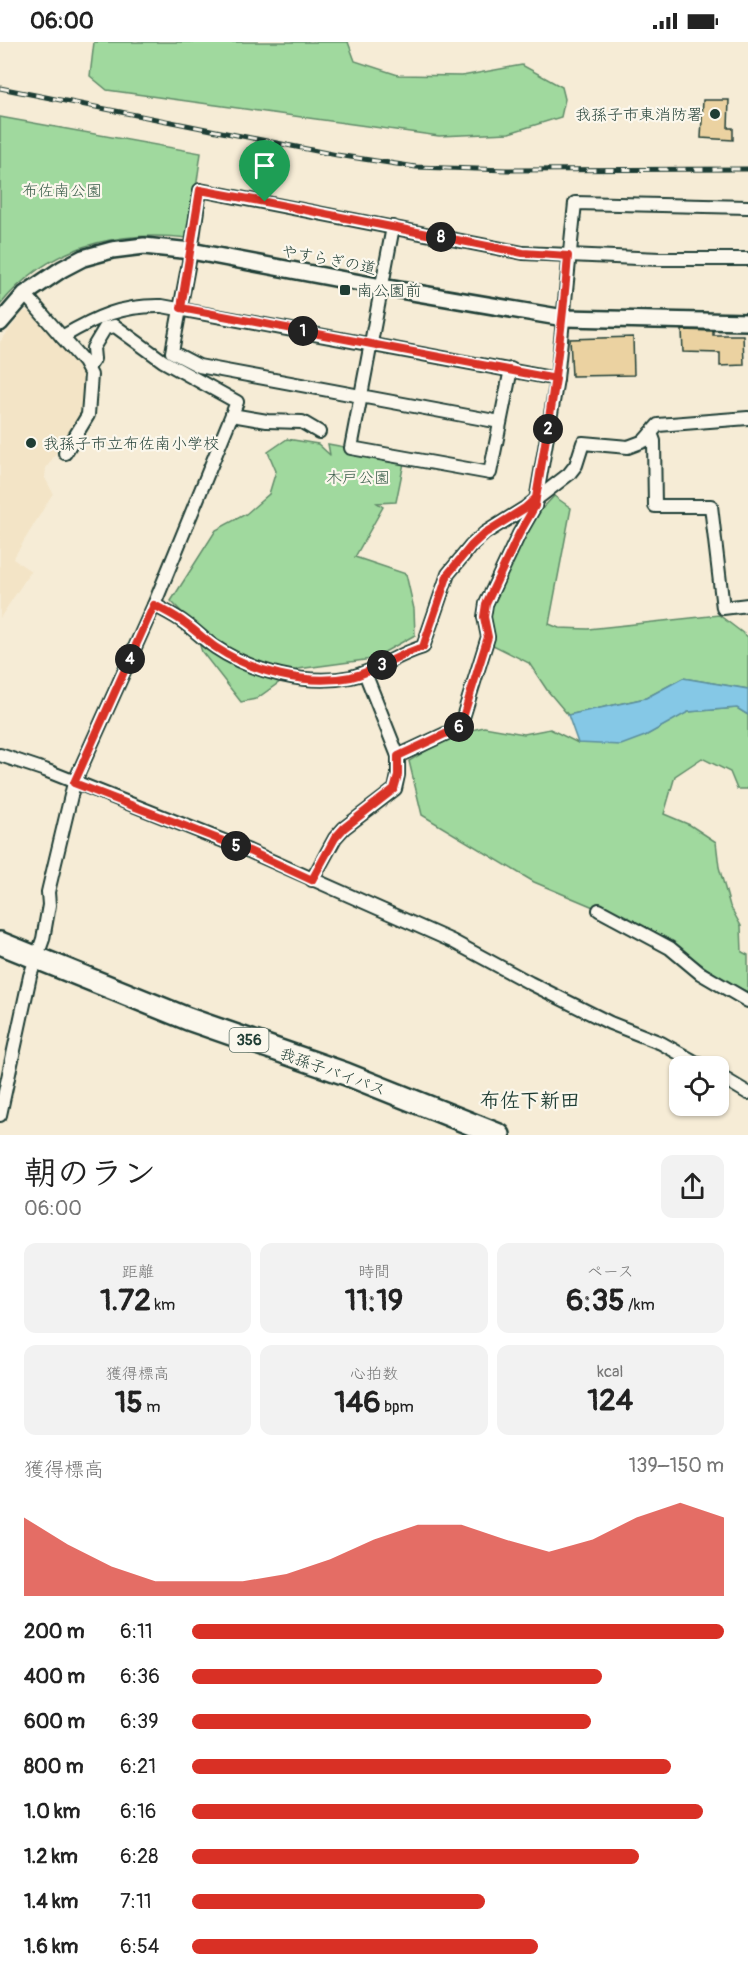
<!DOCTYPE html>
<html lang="ja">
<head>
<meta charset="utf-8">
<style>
	body { margin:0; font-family:Pangolin,"Klee One",sans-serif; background:#f2f2f2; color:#222; height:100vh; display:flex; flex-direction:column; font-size:22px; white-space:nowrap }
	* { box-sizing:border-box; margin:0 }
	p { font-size:20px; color:#767676 }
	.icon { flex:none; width:33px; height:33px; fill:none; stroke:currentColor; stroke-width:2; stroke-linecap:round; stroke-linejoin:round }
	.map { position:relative; height:1093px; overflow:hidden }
	.drawer { display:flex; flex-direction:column; background:#fff; flex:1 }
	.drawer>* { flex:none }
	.tools { position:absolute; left:669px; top:1014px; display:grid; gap:12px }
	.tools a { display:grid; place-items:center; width:60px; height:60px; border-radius:12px; background:#fff; box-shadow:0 2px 4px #0004; font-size:30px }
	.pin { position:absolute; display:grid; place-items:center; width:51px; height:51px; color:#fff; margin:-62px -26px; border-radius:50% 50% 50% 0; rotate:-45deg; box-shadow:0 0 6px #0007 }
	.pin .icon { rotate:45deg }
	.km { position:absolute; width:30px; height:30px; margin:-15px; border-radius:50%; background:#222; color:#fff; font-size:16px; line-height:30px; text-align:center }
	.round { display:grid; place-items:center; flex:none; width:63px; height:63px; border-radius:12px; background:#f2f2f2 }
	.head { display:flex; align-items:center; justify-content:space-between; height:102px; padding:0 24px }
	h1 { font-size:33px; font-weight:700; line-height:45px }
	.stats { display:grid; grid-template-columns:repeat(3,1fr); gap:9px; height:102px; padding:6px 24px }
	.stats div { display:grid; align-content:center; border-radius:12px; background:#f2f2f2; text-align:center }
	.stats b { font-size:30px; font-weight:700 }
	.stats small { font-size:16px; font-weight:400 }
	.stats p { font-size:16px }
	.chart { height:168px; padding:12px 24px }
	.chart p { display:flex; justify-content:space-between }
	.chart svg { width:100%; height:108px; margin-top:6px; fill:#d93025; opacity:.7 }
	ul { padding:0 24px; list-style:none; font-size:20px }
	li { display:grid; grid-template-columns:96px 72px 1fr; align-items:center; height:45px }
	li i { height:15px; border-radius:8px; background:#d93025 }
	.status { display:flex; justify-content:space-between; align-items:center; height:42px; padding:0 30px; background:#fff; direction:ltr }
	.status svg { height:16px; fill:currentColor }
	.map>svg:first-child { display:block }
	.built { fill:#f3e4c6 }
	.green { fill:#a0d99e; stroke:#608b69; stroke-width:1.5 }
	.water { fill:#85c8e6; stroke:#5c909f; stroke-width:1.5 }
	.building { fill:#ebd2a1; stroke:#1f3d34; stroke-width:1.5 }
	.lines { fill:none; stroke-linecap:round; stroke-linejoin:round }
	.minor-casing { stroke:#1f3d34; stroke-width:16 }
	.tertiary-casing { stroke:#1f3d34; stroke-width:20 }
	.trunk-casing { stroke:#1f3d34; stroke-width:26 }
	.minor { stroke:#fbf7ec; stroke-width:12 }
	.tertiary { stroke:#fbf7ec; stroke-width:15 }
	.trunk { stroke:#fbf7ec; stroke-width:21 }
	.rail-casing { stroke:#1f3d34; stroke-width:5 }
	.rail { stroke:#fbf7ec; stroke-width:3; stroke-dasharray:9; stroke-linecap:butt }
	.route-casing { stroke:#fff; stroke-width:12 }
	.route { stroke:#d93025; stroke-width:8 }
	.poi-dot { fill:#1f3d34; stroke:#fbf7ec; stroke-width:2 }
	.labels { text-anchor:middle; stroke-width:4.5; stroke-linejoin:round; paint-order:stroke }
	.shield { fill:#fbf7ec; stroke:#61756b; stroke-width:1.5 }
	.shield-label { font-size:15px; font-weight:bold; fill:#1f3d34 }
	.poi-label { font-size:16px; fill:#1f3d34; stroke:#fbf7ec; text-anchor:start }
	.park-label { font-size:16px; fill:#395c49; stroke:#fbf7ec }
	.street-label { font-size:16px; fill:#1f3d34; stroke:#fbf7ec }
	.quarter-label { font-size:20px; font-weight:bold; fill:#1f3d34; stroke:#fbf7ec }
</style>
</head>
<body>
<div class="status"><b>06:00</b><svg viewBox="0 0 49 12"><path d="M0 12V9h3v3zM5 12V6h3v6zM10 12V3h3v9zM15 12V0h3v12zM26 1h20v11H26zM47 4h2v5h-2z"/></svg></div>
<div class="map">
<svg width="748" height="1093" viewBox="0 0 748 1093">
	<rect width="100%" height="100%" fill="#f6ecd6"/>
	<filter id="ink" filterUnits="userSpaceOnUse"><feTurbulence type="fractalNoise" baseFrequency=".0167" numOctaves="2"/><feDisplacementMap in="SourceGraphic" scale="12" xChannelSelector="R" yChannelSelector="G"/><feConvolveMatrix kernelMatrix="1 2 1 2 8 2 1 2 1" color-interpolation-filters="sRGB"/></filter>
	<g filter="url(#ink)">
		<polygon class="built" points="28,269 61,302 65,309 83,332 80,377 46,426 45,436 53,451 13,517 31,529 0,576 0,300 23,270"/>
		<g class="green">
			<polygon points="94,0 348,0 355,19 398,33 462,34 522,23 562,45 565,57 561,75 509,91 439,94 107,48 90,34"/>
			<path d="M0,75l201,36 -12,85c-73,-8 -141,8 -189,67z"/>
			<polygon points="287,397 318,402 330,413 328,402 405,416 396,460 377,461 383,465 355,515 406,532 414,567 415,593 372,617 298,627 256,657 241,660 202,610 193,582 171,559 216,488 246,472 269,452 276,429 268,410"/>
			<polygon points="554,454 571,466 549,582 559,586 588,587 719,573 748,595 748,647 683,636 646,656 568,673 547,648 529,621 493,603 482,561 504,508"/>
			<polygon points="737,666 748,673 748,747 737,747 730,730 702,716 675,734 664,772 690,783 716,800 719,825 730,864 741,884 742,910 748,913 748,950 726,940 660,893 534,840 422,773 409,719 452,693 484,685 524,692 550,687 578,701 645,694 687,670"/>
		</g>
		<polygon class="water" points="683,636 748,647 748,673 737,666 688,670 645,694 621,703 578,701 568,673 646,656"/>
		<g class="building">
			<polygon points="703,58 729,58 728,86 733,86 733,98 701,96"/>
			<polygon points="682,288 713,289 713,293 743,293 744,323 720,324 720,311 683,310"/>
			<polygon points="633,295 634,333 572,334 570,297"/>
		</g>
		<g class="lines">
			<g class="minor-casing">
				<g id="minor">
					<polyline points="393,185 351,406 490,431 511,327"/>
					<path d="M25,252l37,43c34,-20 60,-32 100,-31l395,73"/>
					<polyline points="62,295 84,320 91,333 88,373 65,411"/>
					<polyline points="232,373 267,379 302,380 319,390"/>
					<polyline points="500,380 199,324 172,310 191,209 200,148 523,211 660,217 748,217"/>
					<polyline points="651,391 654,399 655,464 711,464 723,566 748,563"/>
					<path d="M154,563c11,6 22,11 32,19 10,7 18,16 29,23 37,25 91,39 136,30 26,-6 47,-23 72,-30l25,-73 23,-28 14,-13 40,-25 44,-34 7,-9 7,-22 45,4 16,-6 14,-16 90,-7"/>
					<polyline points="0,713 45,728 249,809 452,899 530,941 610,981 661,1001 702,1024"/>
					<polyline points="398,714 460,685 488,595 484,575 486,562 519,492 535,464 557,337 575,161 748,165"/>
					<polyline points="312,838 335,796 344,786 395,747 398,733 398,714 365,631"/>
					<polyline points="599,868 670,906 700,931 748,959"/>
					<polyline points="718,1033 748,1051"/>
					<polyline points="0,1073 30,934 43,897 49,863 48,850 74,741 154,563 237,360 163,319 115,284 105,286 93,306 94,317 88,326"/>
				</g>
			</g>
			<g class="tertiary-casing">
				<polyline id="tertiary" points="0,281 25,252 62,227 83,216 112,208 144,204 191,209 382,245 564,276 748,280"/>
			</g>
			<g class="trunk-casing">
				<polyline id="trunk" points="0,901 188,977 346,1032 499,1093"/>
			</g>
			<use href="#minor" class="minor"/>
			<use href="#tertiary" class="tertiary"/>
			<use href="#trunk" class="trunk"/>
			<g class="rail-casing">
				<polyline id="rail" points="0,46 337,113 416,125 507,128 748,127"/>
			</g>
			<use href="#rail" class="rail"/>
		</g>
	</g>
	<g class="lines" filter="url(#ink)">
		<g class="route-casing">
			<path id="route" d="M265,160l-65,-12 -19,118 375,71 -20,119 -11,10 -40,25 -14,13 -23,28 -25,73c-25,7 -46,24 -72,30 -45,9 -99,-5 -136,-30 -10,-7 -19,-16 -29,-23 -10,-8 -21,-13 -32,-19l-80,178 175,68 63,29 23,-42 9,-10 50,-39 4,-14v-19l62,-29 28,-90 -4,-20 2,-13 33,-70 16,-28 1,-8c14,-81 26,-159 32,-242l-45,-3 -258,-51"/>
		</g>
		<use href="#route" class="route"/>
	</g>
	<g class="poi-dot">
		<circle cx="715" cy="72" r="6"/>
		<rect x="339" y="242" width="12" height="12" rx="3"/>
		<circle cx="31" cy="401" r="6"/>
	</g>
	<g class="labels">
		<rect class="shield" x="229.5" y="986" width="39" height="24" rx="4.5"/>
		<g class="shield-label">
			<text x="249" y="1003">356</text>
		</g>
		<g class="poi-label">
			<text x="703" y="78" text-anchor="end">我孫子市東消防署</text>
			<text x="357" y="254">南公園前</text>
			<text x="43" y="407">我孫子市立布佐南小学校</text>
		</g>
		<g class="park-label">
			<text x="62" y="154">布佐南公園</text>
			<text x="358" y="441">木戸公園</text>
		</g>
		<g class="street-label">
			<text transform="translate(329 217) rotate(11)" y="6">やすらぎの道</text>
			<text transform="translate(333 1029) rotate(20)" y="6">我孫子バイパス</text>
		</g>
		<g class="quarter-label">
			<text x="530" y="1065">布佐下新田</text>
		</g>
	</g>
</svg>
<div class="tools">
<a><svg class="icon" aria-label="locate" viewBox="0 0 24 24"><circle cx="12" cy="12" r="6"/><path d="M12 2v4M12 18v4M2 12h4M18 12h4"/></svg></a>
</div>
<div class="pin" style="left:265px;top:160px;background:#1e9e55"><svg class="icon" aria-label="arrive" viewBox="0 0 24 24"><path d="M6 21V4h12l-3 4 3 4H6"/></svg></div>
<b class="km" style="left:303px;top:289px">1</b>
<b class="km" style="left:548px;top:387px">2</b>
<b class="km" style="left:382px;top:623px">3</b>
<b class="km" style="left:130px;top:617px">4</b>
<b class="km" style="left:236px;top:804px">5</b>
<b class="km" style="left:459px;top:685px">6</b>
<b class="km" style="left:441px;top:195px">8</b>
</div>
<section class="drawer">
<div class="head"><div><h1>朝のラン</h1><p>06:00</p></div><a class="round"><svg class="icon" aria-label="share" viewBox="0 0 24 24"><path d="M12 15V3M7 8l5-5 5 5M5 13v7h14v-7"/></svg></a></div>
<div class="stats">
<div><p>距離</p><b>1.72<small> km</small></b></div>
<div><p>時間</p><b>11:19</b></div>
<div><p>ペース</p><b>6:35<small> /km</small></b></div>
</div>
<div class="stats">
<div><p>獲得標高</p><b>15<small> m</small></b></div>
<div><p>心拍数</p><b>146<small> bpm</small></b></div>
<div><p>kcal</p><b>124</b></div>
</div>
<div class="chart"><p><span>獲得標高</span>139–150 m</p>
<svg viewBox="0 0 160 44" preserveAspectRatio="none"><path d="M0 44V12L10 23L20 32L30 38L40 38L50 38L60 35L70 29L80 21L90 15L100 15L110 21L120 26L130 21L140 12L150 6L160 12V44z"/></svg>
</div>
<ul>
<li><b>200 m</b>6:11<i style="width:100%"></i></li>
<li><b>400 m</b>6:36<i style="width:77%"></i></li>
<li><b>600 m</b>6:39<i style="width:75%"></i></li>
<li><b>800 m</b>6:21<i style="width:90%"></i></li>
<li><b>1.0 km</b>6:16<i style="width:96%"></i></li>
<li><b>1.2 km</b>6:28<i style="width:84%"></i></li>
<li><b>1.4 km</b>7:11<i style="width:55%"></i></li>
<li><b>1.6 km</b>6:54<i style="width:65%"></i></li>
</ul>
</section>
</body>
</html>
